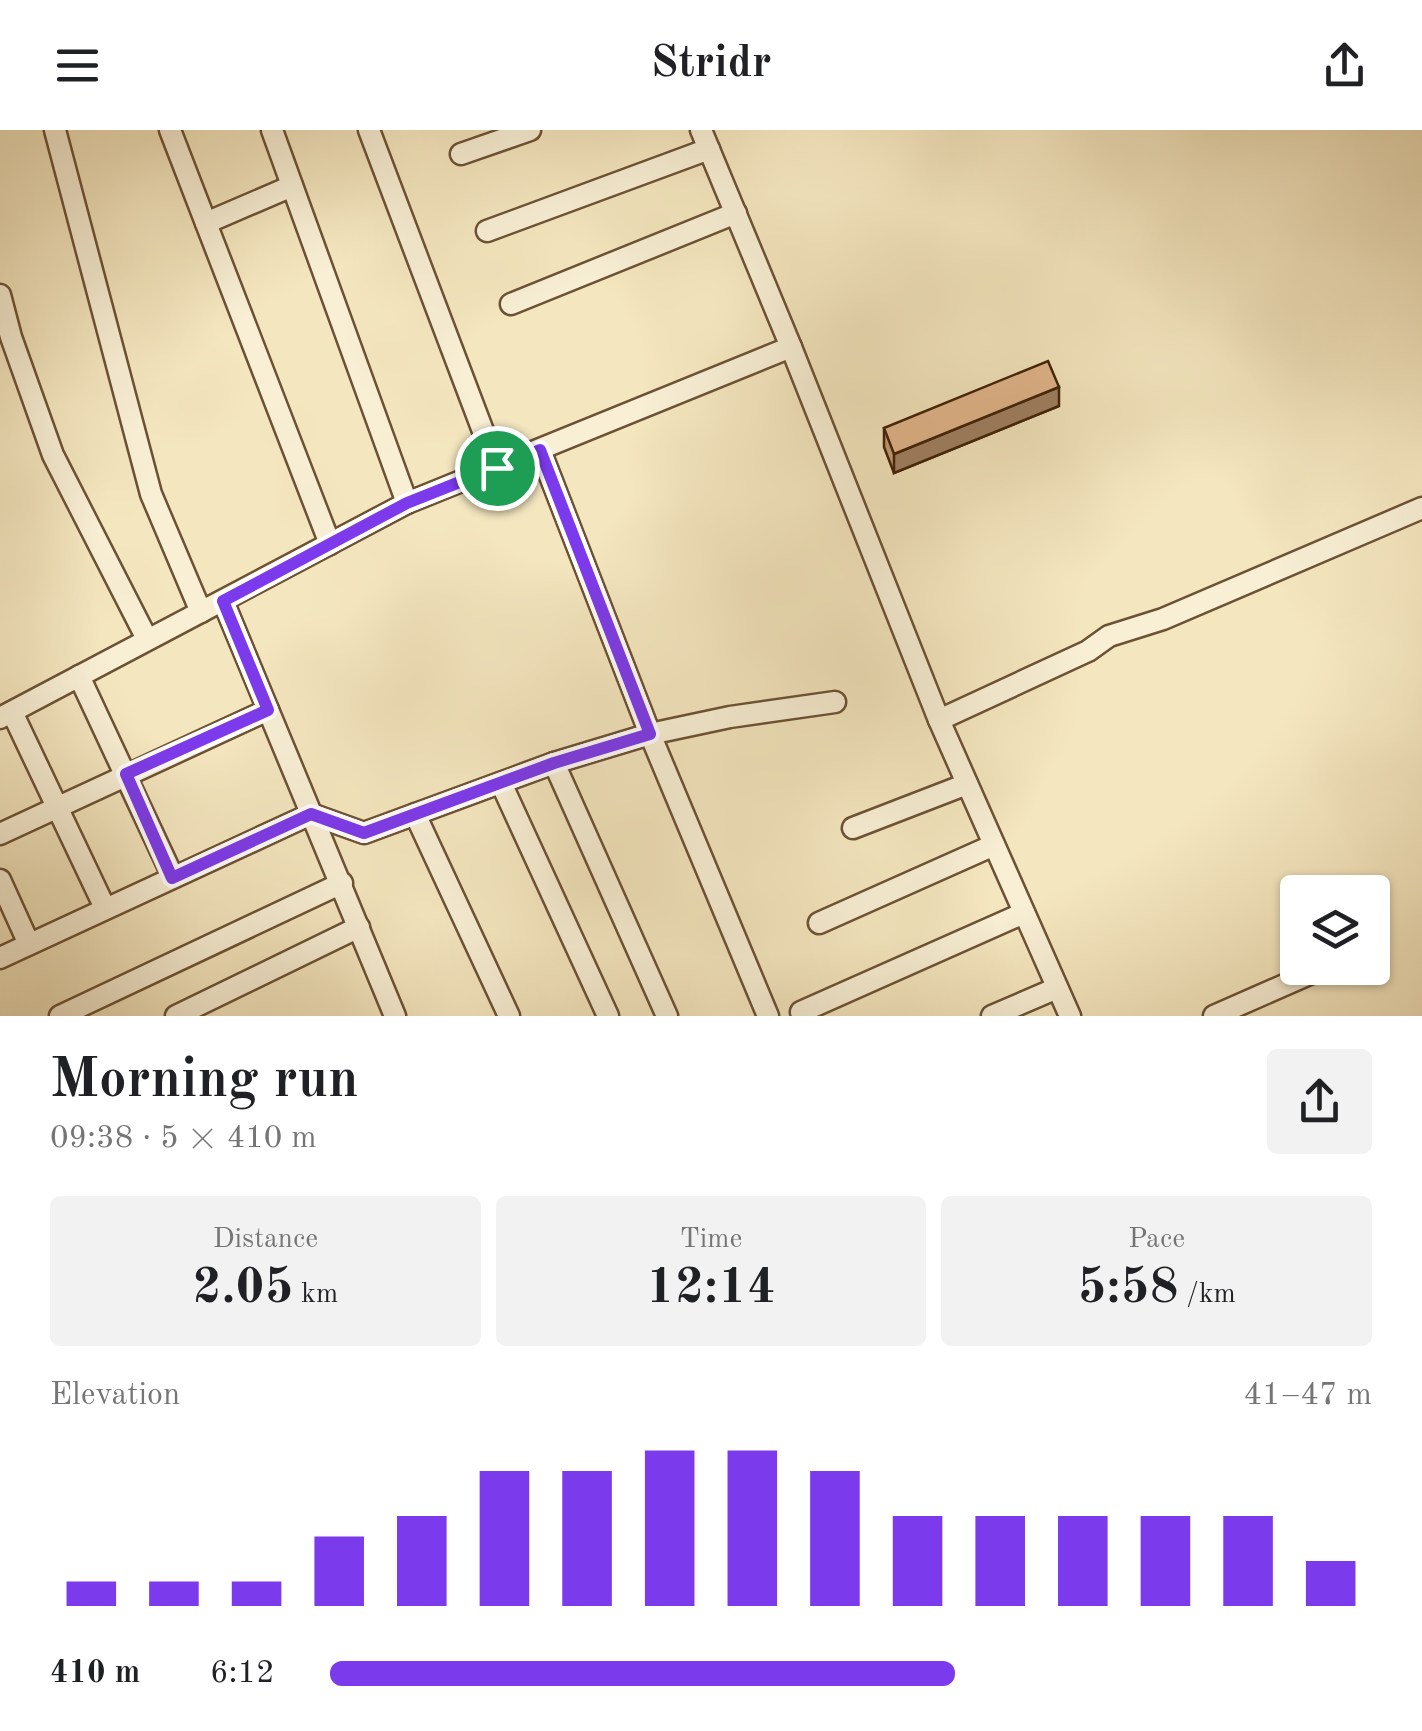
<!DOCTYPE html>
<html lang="en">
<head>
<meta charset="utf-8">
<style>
	body { margin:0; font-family:"Old Standard TT",serif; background:#f2f2f2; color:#202124; height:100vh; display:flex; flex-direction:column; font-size:38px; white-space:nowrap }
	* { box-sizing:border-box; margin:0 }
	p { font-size:32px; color:#757577 }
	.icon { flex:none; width:55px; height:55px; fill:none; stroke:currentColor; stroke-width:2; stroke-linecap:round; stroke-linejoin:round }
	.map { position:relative; height:886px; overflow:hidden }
	.drawer { display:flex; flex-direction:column; background:#fff; flex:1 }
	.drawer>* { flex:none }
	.controls { position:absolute; left:1280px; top:745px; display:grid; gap:20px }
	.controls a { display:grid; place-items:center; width:110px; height:110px; border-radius:10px; background:#fff; box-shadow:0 2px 8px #0004; font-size:50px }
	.pin { position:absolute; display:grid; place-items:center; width:85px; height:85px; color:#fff; margin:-42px; border:5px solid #fff; border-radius:50%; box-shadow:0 2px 10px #0007 }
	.round { display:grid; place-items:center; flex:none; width:105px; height:105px; border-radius:10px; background:#f2f2f2 }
	.overview { display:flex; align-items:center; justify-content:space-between; height:170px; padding:0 50px }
	h1 { font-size:55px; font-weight:600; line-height:75px }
	.metrics { display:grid; grid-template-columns:repeat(3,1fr); gap:15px; height:170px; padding:10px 50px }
	.metrics div { display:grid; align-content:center; border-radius:10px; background:#f2f2f2; text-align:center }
	.metrics b { font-size:50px; font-weight:600 }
	.metrics small { font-size:28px; font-weight:400 }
	.metrics p { font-size:28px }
	.chart { height:280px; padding:20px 50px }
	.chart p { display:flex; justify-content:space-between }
	.chart svg { width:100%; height:180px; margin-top:10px; stroke:#7c3aed; stroke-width:6 }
	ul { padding:0 50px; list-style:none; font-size:32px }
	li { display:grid; grid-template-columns:160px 120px 1fr; align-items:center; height:75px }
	li i { height:25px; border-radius:12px; background:#7c3aed }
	header { display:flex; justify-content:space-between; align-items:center; height:130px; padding:0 50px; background:#fff; font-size:45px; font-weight:600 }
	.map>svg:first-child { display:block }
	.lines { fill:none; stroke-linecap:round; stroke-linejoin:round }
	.street-casing { stroke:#6c5234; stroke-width:25 }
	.street { stroke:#f8efd5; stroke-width:20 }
	.wall { fill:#c39d78; stroke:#3e2106; stroke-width:2.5 }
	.shaded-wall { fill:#9f7f62; stroke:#3e2106; stroke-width:2.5 }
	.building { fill:#e3b68c; stroke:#3e2106; stroke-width:2.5 }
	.route-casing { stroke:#fff; stroke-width:20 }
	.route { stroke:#7c3aed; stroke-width:12 }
</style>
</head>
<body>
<header><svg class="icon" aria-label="menu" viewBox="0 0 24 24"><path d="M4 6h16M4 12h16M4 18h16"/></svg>Stridr<svg class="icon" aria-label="share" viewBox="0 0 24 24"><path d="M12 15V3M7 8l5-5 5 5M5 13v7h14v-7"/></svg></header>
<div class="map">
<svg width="1422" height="886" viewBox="0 0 1422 886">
	<rect width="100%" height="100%" fill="#f4e6bf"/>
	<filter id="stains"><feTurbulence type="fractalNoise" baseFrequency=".002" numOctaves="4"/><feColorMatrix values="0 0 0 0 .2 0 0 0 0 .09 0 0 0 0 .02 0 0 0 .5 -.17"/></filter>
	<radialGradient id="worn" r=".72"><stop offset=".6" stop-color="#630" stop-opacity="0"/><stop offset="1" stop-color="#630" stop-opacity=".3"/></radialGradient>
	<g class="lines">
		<g class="street-casing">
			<g id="street">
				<polyline points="55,0 151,364 201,482"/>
				<polyline points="170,0 330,414"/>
				<polyline points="272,0 407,373"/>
				<polyline points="369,0 497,338"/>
				<polyline points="701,0 791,217 939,590 1070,886"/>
				<polyline points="461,24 530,0"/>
				<polyline points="206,93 292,56"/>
				<polyline points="487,101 709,19"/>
				<polyline points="0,165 11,207 53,325 147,509"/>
				<polyline points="511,174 736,83"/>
				<polyline points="540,320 650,604 768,886"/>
				<polyline points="223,471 395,886"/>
				<polyline points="79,546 173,747"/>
				<polyline points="12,582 105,778"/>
				<polyline points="0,588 407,373 791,217"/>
				<polyline points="939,590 1088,521 1109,506 1163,489 1422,378"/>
				<polyline points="554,633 667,886"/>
				<polyline points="501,653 608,886"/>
				<polyline points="415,684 509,886"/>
				<polyline points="853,698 967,654"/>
				<polyline points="0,704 268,580"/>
				<polyline points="0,750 29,814"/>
				<polyline points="819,793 994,715"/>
				<polyline points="0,828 311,684 364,703 554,633 650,604 730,587 835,572"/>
				<polyline points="801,882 1024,783"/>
				<polyline points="60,886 342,753"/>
				<polyline points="176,886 359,797"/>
				<polyline points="992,886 1057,858"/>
				<polyline points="1214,886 1323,838"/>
			</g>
		</g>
		<use href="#street" class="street"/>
	</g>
	<polygon class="wall" points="1059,276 894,343 884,317 884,298"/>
	<polygon class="shaded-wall" points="1059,257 1059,276 894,343 894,324"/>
	<polygon class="building" points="1048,231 1059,257 894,324 884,298"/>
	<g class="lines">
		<g class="route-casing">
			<polygon id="route" points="540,320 650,604 554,633 364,703 311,684 172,748 126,644 268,580 223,471 407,373"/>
		</g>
		<use href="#route" class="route"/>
	</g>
	<rect width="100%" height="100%" filter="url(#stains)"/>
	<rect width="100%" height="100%" fill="url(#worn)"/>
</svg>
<div class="controls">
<a><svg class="icon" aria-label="layers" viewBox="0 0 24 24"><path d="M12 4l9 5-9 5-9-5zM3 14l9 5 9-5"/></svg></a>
</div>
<div class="pin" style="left:497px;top:338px;background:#1e9e55"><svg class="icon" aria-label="arrive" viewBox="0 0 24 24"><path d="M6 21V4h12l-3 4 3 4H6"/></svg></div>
</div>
<section class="drawer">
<div class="overview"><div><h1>Morning run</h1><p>09:38 · 5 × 410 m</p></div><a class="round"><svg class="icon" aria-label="share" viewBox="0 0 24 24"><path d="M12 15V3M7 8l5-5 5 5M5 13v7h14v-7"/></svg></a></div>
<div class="metrics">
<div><p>Distance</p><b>2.05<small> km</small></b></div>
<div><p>Time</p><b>12:14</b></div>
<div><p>Pace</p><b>5:58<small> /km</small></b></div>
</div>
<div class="chart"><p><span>Elevation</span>41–47 m</p>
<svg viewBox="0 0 160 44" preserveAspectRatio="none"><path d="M5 44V38M15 44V38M25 44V38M35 44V27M45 44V22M55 44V11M65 44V11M75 44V6M85 44V6M95 44V11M105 44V22M115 44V22M125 44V22M135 44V22M145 44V22M155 44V33"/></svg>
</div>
<ul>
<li><b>410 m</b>6:12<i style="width:60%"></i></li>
</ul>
</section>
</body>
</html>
